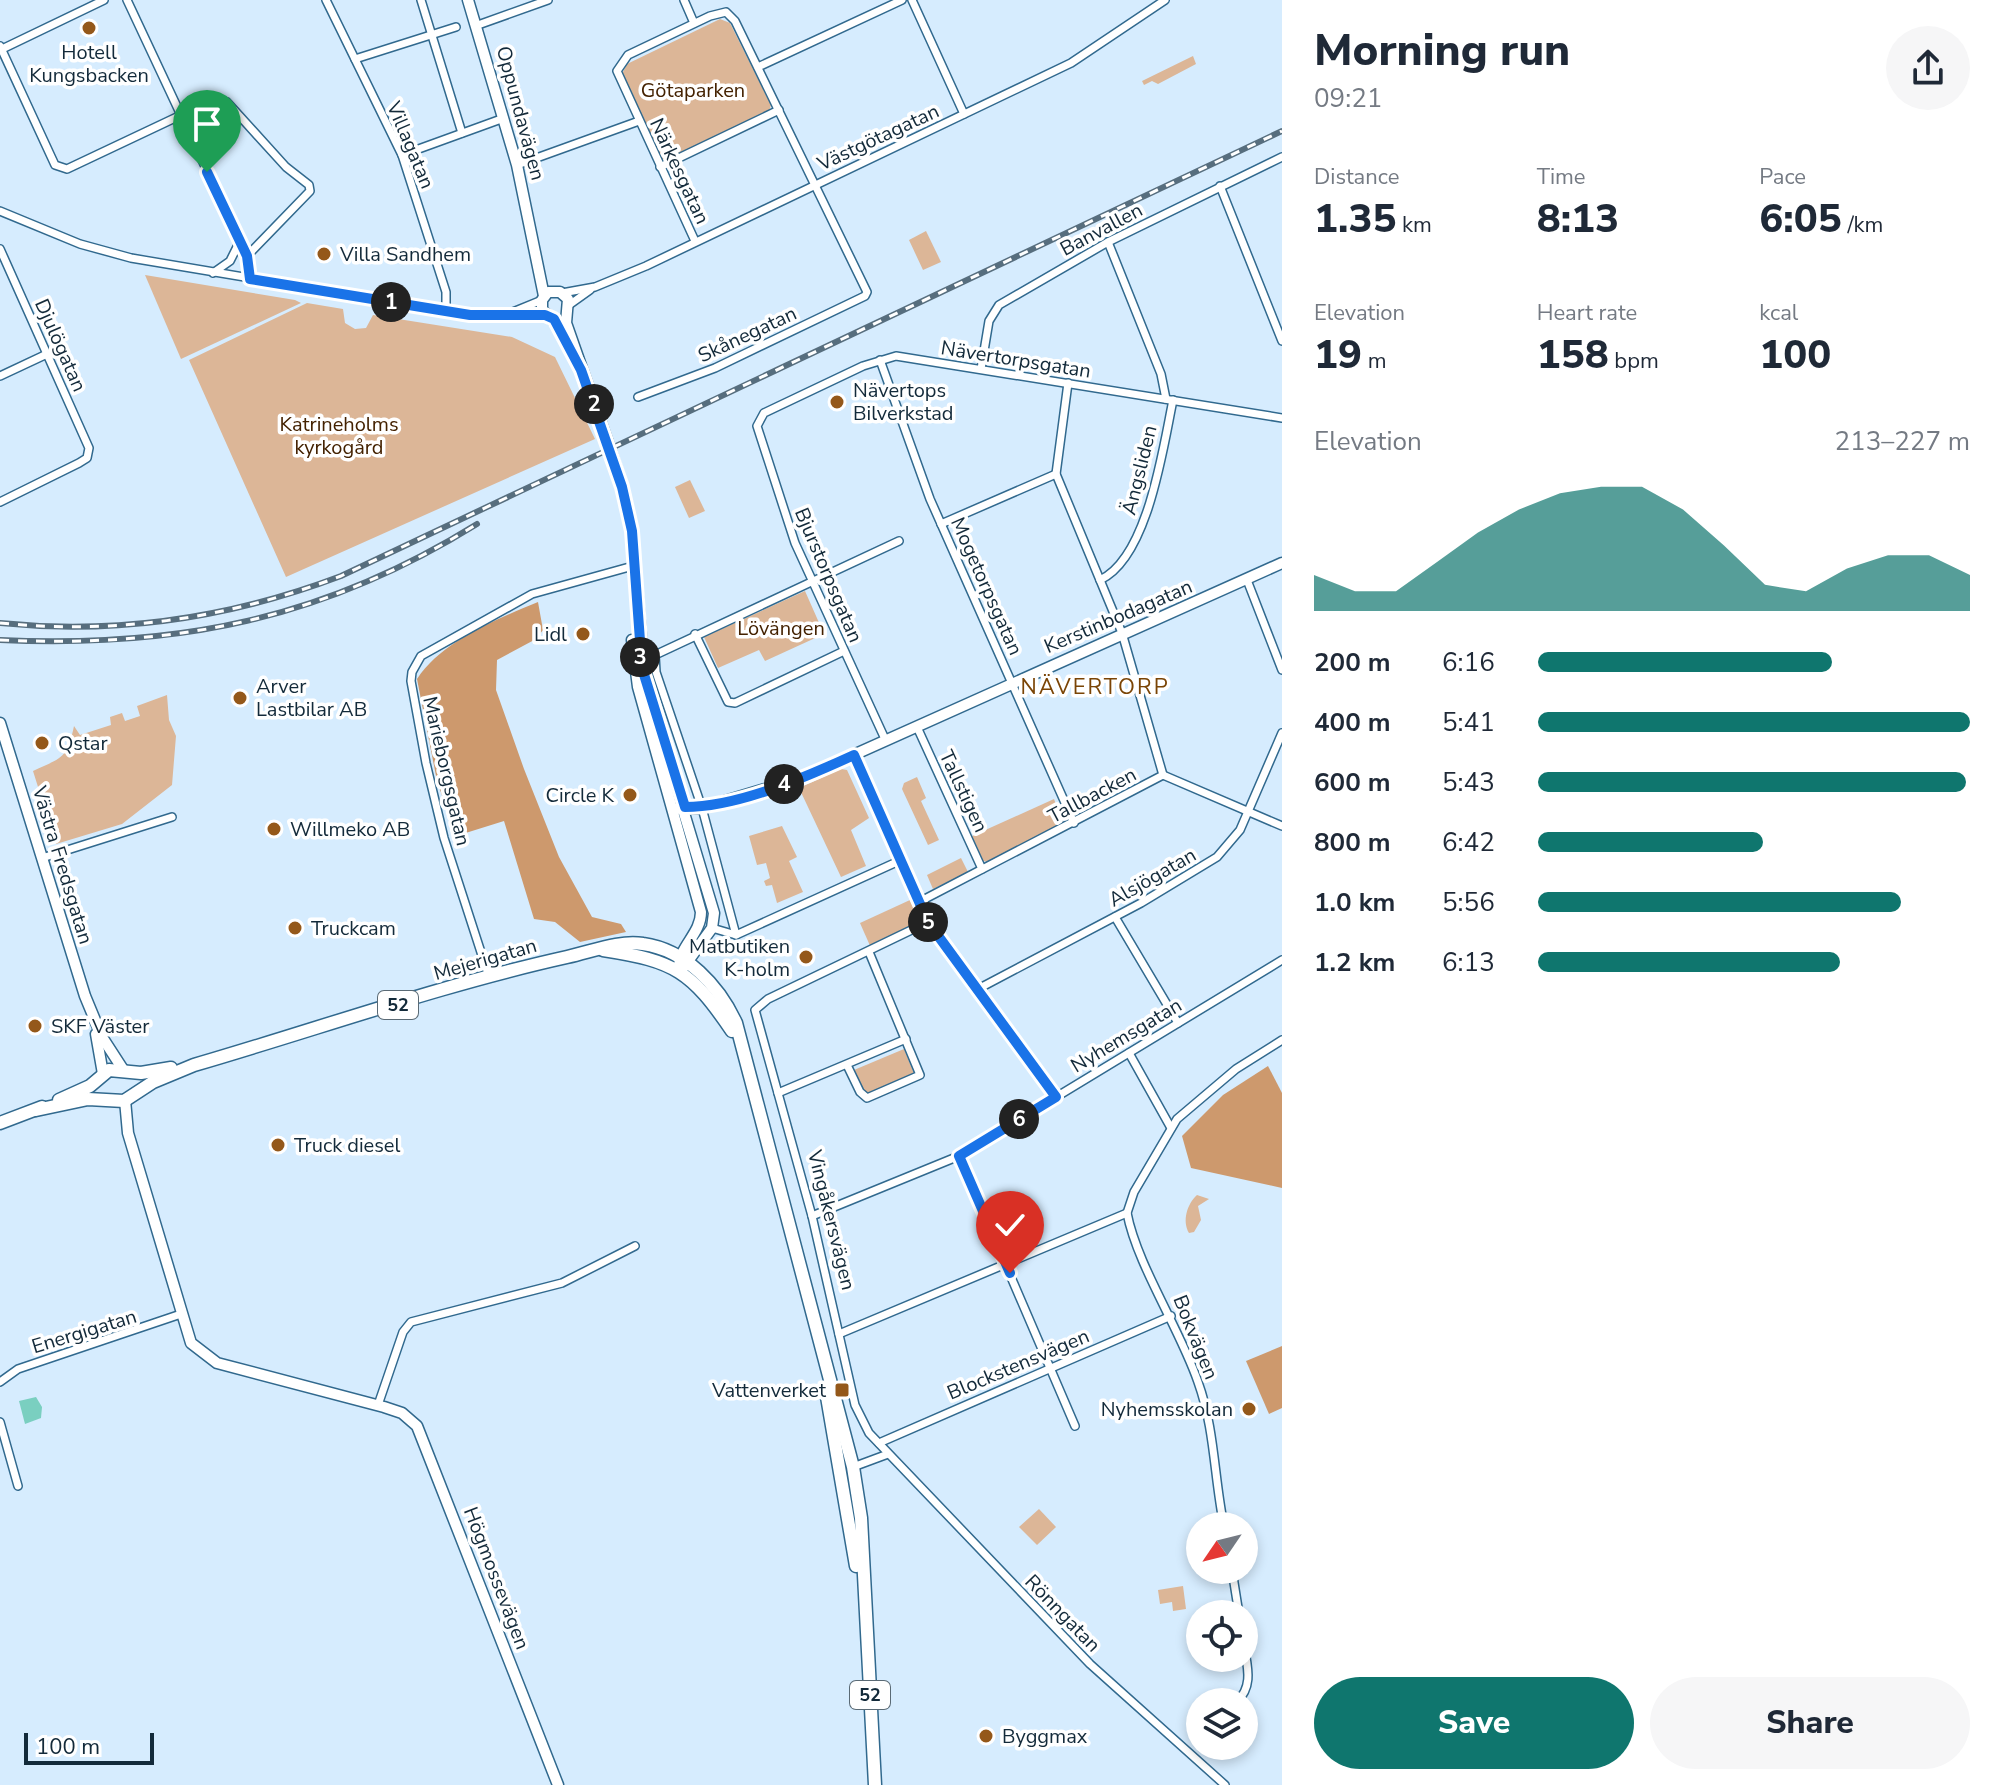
<!DOCTYPE html>
<html lang="en">
<head>
<meta charset="utf-8">
<style>
	body { margin:0; font-family:"Nunito Sans",sans-serif; background:#f6f6f7; color:#1f2937; height:100vh; display:flex; flex-direction:column; font-size:30px; white-space:nowrap }
	* { box-sizing:border-box; margin:0 }
	p { font-size:26px; color:#747a83 }
	.icon { flex:none; width:44px; height:44px; fill:none; stroke:currentColor; stroke-width:2; stroke-linecap:round; stroke-linejoin:round }
	.map { position:relative; flex:1; overflow:hidden }
	.details { display:flex; flex-direction:column; background:#fff; width:720px }
	.details>* { flex:none }
	.needle { width:52px; rotate:235deg }
	.tools { position:absolute; left:1186px; top:1512px; display:grid; gap:16px }
	.tools a { display:grid; place-items:center; width:72px; height:72px; border-radius:50%; background:#fff; box-shadow:0 4px 12px #0003; font-size:40px }
	.scale { position:absolute; left:24px; bottom:20px; width:130px; box-sizing:border-box; padding-left:8px; border:4px solid #132a3a; border-top:0; font-size:22px; line-height:28px; white-space:nowrap; color:#132a3a; -webkit-text-stroke:6px #fff; paint-order:stroke }
	.pin { position:absolute; display:grid; place-items:center; width:68px; height:68px; color:#fff; margin:-82px -34px; border-radius:50% 50% 50% 0; rotate:-45deg; box-shadow:0 0 8px #0007 }
	.pin .icon { rotate:45deg }
	.km { position:absolute; width:40px; height:40px; margin:-20px; border-radius:50%; background:#222; color:#fff; font-size:22px; line-height:40px; text-align:center }
	.round { display:grid; place-items:center; flex:none; width:84px; height:84px; border-radius:42px; background:#f6f6f7 }
	.head { display:flex; align-items:center; justify-content:space-between; height:136px; padding:0 32px }
	h1 { font-size:44px; font-weight:800; line-height:60px }
	.figures { display:grid; grid-template-columns:repeat(3,1fr); gap:12px; height:136px; padding:8px 32px }
	.figures div { display:grid; align-content:center }
	.figures b { font-size:40px; font-weight:800 }
	.figures small { font-size:22px; font-weight:400 }
	.figures p { font-size:22px }
	.chart { height:224px; padding:16px 32px }
	.chart p { display:flex; justify-content:space-between }
	.chart svg { width:100%; height:144px; margin-top:8px; fill:#0f766e; opacity:.7 }
	.button { display:flex; gap:16px; margin-top:auto; padding:16px 32px }
	.button a { flex:1; height:92px; border-radius:48px; background:#0f766e; color:#fff; font-size:32px; font-weight:800; line-height:92px; text-align:center }
	.button a+a { background:#f6f6f7; color:#1f2937 }
	ul { padding:0 32px; list-style:none; font-size:26px }
	li { display:grid; grid-template-columns:128px 96px 1fr; align-items:center; height:60px }
	li i { height:20px; border-radius:10px; background:#0f766e }
	main { display:flex; flex:1; min-height:0 }
	.map>svg:first-child { display:block }
	.green { fill:#dcb697 }
	.forest { fill:#cd996d }
	.water { fill:#7acfc0 }
	.lines { fill:none; stroke-linecap:round; stroke-linejoin:round }
	.street-casing { stroke:#31698e; stroke-width:10 }
	.secondary-casing { stroke:#31698e; stroke-width:13 }
	.primary-casing { stroke:#31698e; stroke-width:15 }
	.street { stroke:#fff; stroke-width:7 }
	.secondary { stroke:#fff; stroke-width:10 }
	.primary { stroke:#fff; stroke-width:12 }
	.rail-casing { stroke:#576e7e; stroke-width:6 }
	.rail { stroke:#fff; stroke-width:3; stroke-dasharray:9; stroke-linecap:butt }
	.secondary-bridge-casing { stroke:#31698e; stroke-width:13; stroke-linecap:butt }
	.secondary-bridge { stroke:#fff; stroke-width:10 }
	.route-casing { stroke:#fff; stroke-width:16 }
	.route { stroke:#1a73e8; stroke-width:10 }
	.poi-dot { fill:#94581a; stroke:#fff; stroke-width:3 }
	.labels { text-anchor:middle; stroke-width:7; stroke-linejoin:round; paint-order:stroke }
	.shield { fill:#fff; stroke:#5a6a75; stroke-width:2 }
	.shield-label { font-size:18px; font-weight:bold; fill:#132a3a }
	.poi-label { font-size:20px; fill:#132a3a; stroke:#fff; text-anchor:start }
	.park-label { font-size:20px; fill:#432100; stroke:#fff }
	.street-label { font-size:20px; fill:#132a3a; stroke:#fff }
	.neighbourhood-label { font-size:22px; letter-spacing:2px; fill:#7a4405; stroke:#fff }
</style>
</head>
<body>
<main>
<div class="map">
<svg width="1282" height="1785" viewBox="0 0 1282 1785">
	<rect width="100%" height="100%" fill="#d6ecfe"/>
	<g class="green">
		<polygon points="720,19 730,23 771,105 769,112 662,164 622,74 627,64"/>
		<polygon points="1193,56 1196,64 1158,84 1152,81 1144,85 1142,81"/>
		<polygon points="926,231 941,262 923,270 909,240"/>
		<polygon points="145,275 295,300 301,303 181,359"/>
		<polygon points="307,303 343,309 345,323 355,329 366,328 373,315 512,337 555,357 595,439 286,577 189,360"/>
		<polygon points="690,480 705,511 689,518 675,487"/>
		<polygon points="805,591 824,634 765,661 759,650 718,668 704,637"/>
		<path d="M167,695l2,25 7,16 -4,49 -50,39 -66,20 -23,-73c30,-14 34,-12 41,-45l6,9 31,-10 -1,-8 12,-4 3,8 15,-5 -3,-10z"/>
		<polygon points="841,769 847,770 869,818 851,830 866,866 841,877 799,788"/>
		<polygon points="917,777 926,798 921,801 939,840 928,845 902,789 904,783"/>
		<polygon points="1054,799 1064,825 988,862 983,861 972,836"/>
		<polygon points="782,826 797,857 789,861 803,892 777,903 772,885 766,886 764,881 770,878 766,863 757,865 749,836"/>
		<polygon points="961,858 968,872 933,889 927,875"/>
		<polygon points="910,900 921,925 871,948 860,923"/>
		<polygon points="904,1049 915,1076 865,1097 854,1070"/>
		<path d="M1197,1195l12,4 -11,7 3,14 -7,12 -5,1c-7,-12 -2,-29 8,-38z"/>
		<polygon points="1039,1509 1056,1527 1037,1545 1019,1527"/>
		<polygon points="1183,1586 1186,1609 1173,1611 1172,1602 1160,1604 1158,1590"/>
	</g>
	<g class="forest">
		<path d="M538,602l5,28 -7,9 -39,21 -1,30 28,79 35,88 33,60 29,7 5,8 -46,10 -25,-20 -21,-3 -30,-98 -48,15 -19,-55 -20,-102c25,-38 80,-60 121,-77z"/>
		<polygon points="1268,1066 1282,1093 1282,1188 1191,1168 1182,1136 1223,1095"/>
		<polygon points="1282,1346 1282,1408 1269,1414 1246,1361"/>
	</g>
	<polygon class="water" points="36,1397 42,1407 41,1418 25,1424 19,1401"/>
	<g class="lines">
		<g class="street-casing">
			<g id="street">
				<polyline points="127,0 247,256 250,279"/>
				<polyline points="326,0 402,155 446,292 446,310"/>
				<polyline points="421,0 462,133"/>
				<polyline points="684,0 694,23"/>
				<polyline points="912,0 964,114"/>
				<polyline points="478,25 548,0"/>
				<polyline points="0,46 55,165 67,169 213,100 227,102 286,167 309,185 310,191 247,256"/>
				<polyline points="0,50 104,0"/>
				<polyline points="355,59 456,27"/>
				<polyline points="758,67 902,0"/>
				<polyline points="402,155 504,118"/>
				<polyline points="517,165 639,121"/>
				<polyline points="660,167 779,110"/>
				<polyline points="1220,186 1282,341"/>
				<polyline points="0,211 80,244 131,258 470,315 545,315"/>
				<polyline points="1108,242 1161,374 1166,399"/>
				<polyline points="0,249 89,448 87,458 79,463 0,502"/>
				<polyline points="213,273 230,261 240,241"/>
				<polyline points="562,293 595,287 646,266 1071,63 1165,0"/>
				<polyline points="569,305 590,290"/>
				<polyline points="508,314 542,300"/>
				<polyline points="880,360 930,499 1074,823"/>
				<polyline points="981,369 989,321 999,305 1108,242 1282,157"/>
				<polyline points="0,376 47,354"/>
				<polyline points="1068,383 1056,474 1122,633 1163,775"/>
				<polyline points="638,397 715,368 865,296 867,292 735,21 726,12 710,16 628,55 617,71 695,241"/>
				<polyline points="941,524 1056,474"/>
				<path d="M1100,580c48,-22 63,-132 73,-180"/>
				<polyline points="1247,580 1282,670"/>
				<polyline points="695,634 728,702 735,703 844,651"/>
				<polyline points="917,727 982,869"/>
				<polyline points="885,739 795,543 757,426 764,413 863,366 896,356 1282,418"/>
				<polyline points="854,755 928,922 1056,1097"/>
				<polyline points="42,858 172,817"/>
				<polyline points="919,902 1163,775 1282,826"/>
				<polyline points="1115,917 1178,1023"/>
				<polyline points="928,922 768,999 755,1010 812,1216 855,1405 869,1433 1090,1664 1225,1785"/>
				<polyline points="712,928 736,935 899,861"/>
				<polyline points="736,935 702,808 656,672 655,655 899,541"/>
				<polyline points="489,977 444,838 426,763 411,681 412,672 421,656 532,594 633,566"/>
				<polyline points="978,989 1141,903 1217,857 1240,830 1282,733"/>
				<polyline points="1129,1053 1171,1128"/>
				<polyline points="847,1065 860,1092 867,1098 920,1075 869,952"/>
				<polyline points="778,1093 906,1039"/>
				<polyline points="959,1156 1075,1426"/>
				<polyline points="812,1216 959,1156 1282,960"/>
				<polyline points="839,1334 1127,1213"/>
				<polyline points="0,1382 18,1369 181,1314"/>
				<polyline points="378,1405 403,1332 411,1322 562,1283 635,1246"/>
				<polyline points="0,1422 18,1486"/>
				<polyline points="879,1443 1171,1316"/>
				<polyline points="853,1467 888,1454"/>
				<path d="M1224,1526c-10,-48 -9,-97 -26,-144 -18,-53 -61,-117 -71,-169l7,-21 43,-73 59,-50 46,-29"/>
				<polyline points="1232,1570 1239,1614"/>
				<path d="M1237,1702c17,-17 10,-36 7,-57"/>
			</g>
		</g>
		<g class="secondary-casing">
			<g id="secondary">
				<polyline points="468,0 517,165 544,296"/>
				<polyline points="581,370 559,326 542,310 542,300 548,292 560,292 568,299 566,323 607,440"/>
				<polyline points="618,473 632,531 645,683 714,913 712,928 683,968"/>
				<path d="M632,640l6,47 63,225c0,21 -20,33 -22,53"/>
				<polyline points="0,723 85,996 102,1037 124,1071"/>
				<polyline points="673,809 702,808 802,778 1282,563"/>
				<polyline points="96,1034 103,1074"/>
				<polyline points="125,1100 128,1133 191,1343 217,1363 384,1407 402,1413 417,1426 558,1785"/>
			</g>
		</g>
		<g class="primary-casing">
			<g id="primary">
				<path d="M603,950c72,11 88,21 129,81"/>
				<polyline points="59,1100 90,1086 109,1070 141,1073 171,1068"/>
				<path d="M36,1110l52,-11 36,2 29,-19 41,-17c124,-36 247,-80 373,-108 24,-5 52,-17 76,-13 43,6 76,42 93,79l117,444 8,51 14,267"/>
				<polyline points="0,1123 42,1107"/>
				<polyline points="826,1391 856,1566"/>
			</g>
		</g>
		<use href="#street" class="street"/>
		<use href="#secondary" class="secondary"/>
		<use href="#primary" class="primary"/>
		<g class="rail-casing">
			<g id="rail">
				<path d="M0,623c118,12 230,-5 341,-47l941,-445"/>
				<path d="M0,640c179,8 324,-21 477,-116"/>
			</g>
		</g>
		<use href="#rail" class="rail"/>
		<g class="secondary-bridge-casing">
			<polyline id="secondary-bridge" points="607,440 618,473"/>
		</g>
		<use href="#secondary-bridge" class="secondary-bridge"/>
	</g>
	<g class="lines">
		<g class="route-casing">
			<path id="route" d="M207,172l40,84 3,23 220,36h75l9,4 27,51 41,117 10,44 10,137 43,139c53,0 121,-30 169,-52l74,167 128,175 -97,59 51,117"/>
		</g>
		<use href="#route" class="route"/>
	</g>
	<g class="poi-dot">
		<circle cx="89" cy="28" r="8"/>
		<circle cx="324" cy="254" r="8"/>
		<circle cx="837" cy="402" r="8"/>
		<circle cx="583" cy="634" r="8"/>
		<circle cx="240" cy="698" r="8"/>
		<circle cx="42" cy="743" r="8"/>
		<circle cx="630" cy="795" r="8"/>
		<circle cx="274" cy="829" r="8"/>
		<circle cx="295" cy="928" r="8"/>
		<circle cx="806" cy="957" r="8"/>
		<circle cx="35" cy="1026" r="8"/>
		<circle cx="278" cy="1145" r="8"/>
		<rect x="834" y="1382" width="16" height="16" rx="4"/>
		<circle cx="1249" cy="1409" r="8"/>
		<circle cx="986" cy="1736" r="8"/>
	</g>
	<g class="labels">
		<g class="shield">
			<rect x="378" y="991" width="40" height="28" rx="6"/>
			<rect x="850" y="1681" width="40" height="28" rx="6"/>
		</g>
		<g class="shield-label">
			<text x="398" y="1011">52</text>
			<text x="870" y="1701">52</text>
		</g>
		<g class="poi-label">
			<text x="89" y="59" text-anchor="middle">Hotell<tspan x="89" dy="23">Kungsbacken</tspan></text>
			<text x="340" y="261">Villa Sandhem</text>
			<text x="853" y="397">Nävertops<tspan x="853" dy="23">Bilverkstad</tspan></text>
			<text x="567" y="641" text-anchor="end">Lidl</text>
			<text x="256" y="693">Arver<tspan x="256" dy="23">Lastbilar AB</tspan></text>
			<text x="58" y="750">Qstar</text>
			<text x="614" y="802" text-anchor="end">Circle K</text>
			<text x="290" y="836">Willmeko AB</text>
			<text x="311" y="935">Truckcam</text>
			<text x="790" y="953" text-anchor="end">Matbutiken<tspan x="790" dy="23">K-holm</tspan></text>
			<text x="51" y="1033">SKF Väster</text>
			<text x="294" y="1152">Truck diesel</text>
			<text x="826" y="1397" text-anchor="end">Vattenverket</text>
			<text x="1233" y="1416" text-anchor="end">Nyhemsskolan</text>
			<text x="1002" y="1743">Byggmax</text>
		</g>
		<g class="park-label">
			<text x="693" y="97">Götaparken</text>
			<text x="339" y="431">Katrineholms<tspan x="339" dy="23">kyrkogård</tspan></text>
			<text x="781" y="635">Lövängen</text>
		</g>
		<g class="street-label">
			<text transform="translate(521 113) rotate(75)" y="7">Oppundavägen</text>
			<text transform="translate(878 137) rotate(-25)" y="7">Västgötagatan</text>
			<text transform="translate(411 145) rotate(67)" y="7">Villagatan</text>
			<text transform="translate(680 171) rotate(65)" y="7">Närkesgatan</text>
			<text transform="translate(1101 229) rotate(-28)" y="7">Banvallen</text>
			<text transform="translate(747 334) rotate(-25)" y="7">Skånegatan</text>
			<text transform="translate(61 345) rotate(66)" y="7">Djulögatan</text>
			<text transform="translate(1016 359) rotate(9)" y="7">Nävertorpsgatan</text>
			<text transform="translate(1139 470) rotate(-76)" y="7">Ängsliden</text>
			<text transform="translate(829 575) rotate(67)" y="7">Bjurstorpsgatan</text>
			<text transform="translate(987 586) rotate(66)" y="7">Mogetorpsgatan</text>
			<text transform="translate(1118 616) rotate(-23)" y="7">Kerstinbodagatan</text>
			<text transform="translate(447 771) rotate(77)" y="7">Marieborgsgatan</text>
			<text transform="translate(964 791) rotate(65)" y="7">Tallstigen</text>
			<text transform="translate(1092 795) rotate(-28)" y="7">Tallbacken</text>
			<text transform="translate(63 865) rotate(73)" y="7">Västra Fredsgatan</text>
			<text transform="translate(1152 877) rotate(-30)" y="7">Alsjögatan</text>
			<text transform="translate(485 959) rotate(-16)" y="7">Mejerigatan</text>
			<text transform="translate(1126 1035) rotate(-31)" y="7">Nyhemsgatan</text>
			<text transform="translate(832 1220) rotate(76)" y="7">Vingåkersvägen</text>
			<text transform="translate(84 1331) rotate(-17)" y="7">Energigatan</text>
			<text transform="translate(1196 1337) rotate(68)" y="7">Bokvägen</text>
			<text transform="translate(1018 1364) rotate(-23)" y="7">Blockstensvägen</text>
			<text transform="translate(497 1578) rotate(69)" y="7">Högmossevägen</text>
			<text transform="translate(1063 1613) rotate(46)" y="7">Rönngatan</text>
		</g>
		<g class="neighbourhood-label">
			<text x="1095" y="694">NÄVERTORP</text>
		</g>
	</g>
</svg>
<div class="tools">
<a><svg class="needle" viewBox="-14 -14 28 28"><path d="M0-13l5 13h-10z" fill="#e53935"/><path d="M0 13l5-13h-10z" fill="#747a83"/></svg></a>
<a><svg class="icon" aria-label="locate" viewBox="0 0 24 24"><circle cx="12" cy="12" r="6"/><path d="M12 2v4M12 18v4M2 12h4M18 12h4"/></svg></a>
<a><svg class="icon" aria-label="layers" viewBox="0 0 24 24"><path d="M12 4l9 5-9 5-9-5zM3 14l9 5 9-5"/></svg></a>
</div>
<div class="scale">100 m</div>
<div class="pin" style="left:207px;top:172px;background:#1e9e55"><svg class="icon" aria-label="arrive" viewBox="0 0 24 24"><path d="M6 21V4h12l-3 4 3 4H6"/></svg></div>
<div class="pin" style="left:1010px;top:1273px;background:#d93025"><svg class="icon" aria-label="check" viewBox="0 0 24 24"><path d="M5 12l5 5 9-10"/></svg></div>
<b class="km" style="left:391px;top:302px">1</b>
<b class="km" style="left:594px;top:404px">2</b>
<b class="km" style="left:640px;top:657px">3</b>
<b class="km" style="left:784px;top:784px">4</b>
<b class="km" style="left:928px;top:922px">5</b>
<b class="km" style="left:1019px;top:1119px">6</b>
</div>
<section class="details">
<div class="head"><div><h1>Morning run</h1><p>09:21</p></div><a class="round"><svg class="icon" aria-label="share" viewBox="0 0 24 24"><path d="M12 15V3M7 8l5-5 5 5M5 13v7h14v-7"/></svg></a></div>
<div class="figures">
<div><p>Distance</p><b>1.35<small> km</small></b></div>
<div><p>Time</p><b>8:13</b></div>
<div><p>Pace</p><b>6:05<small> /km</small></b></div>
</div>
<div class="figures">
<div><p>Elevation</p><b>19<small> m</small></b></div>
<div><p>Heart rate</p><b>158<small> bpm</small></b></div>
<div><p>kcal</p><b>100</b></div>
</div>
<div class="chart"><p><span>Elevation</span>213–227 m</p>
<svg viewBox="0 0 160 44" preserveAspectRatio="none"><path d="M0 44V33L10 38L20 38L30 29L40 20L50 13L60 8L70 6L80 6L90 13L100 24L110 36L120 38L130 31L140 27L150 27L160 33V44z"/></svg>
</div>
<ul>
<li><b>200 m</b>6:16<i style="width:68%"></i></li>
<li><b>400 m</b>5:41<i style="width:100%"></i></li>
<li><b>600 m</b>5:43<i style="width:99%"></i></li>
<li><b>800 m</b>6:42<i style="width:52%"></i></li>
<li><b>1.0 km</b>5:56<i style="width:84%"></i></li>
<li><b>1.2 km</b>6:13<i style="width:70%"></i></li>
</ul>
<div class="button"><a>Save</a><a>Share</a></div>
</section>
</main>
</body>
</html>
